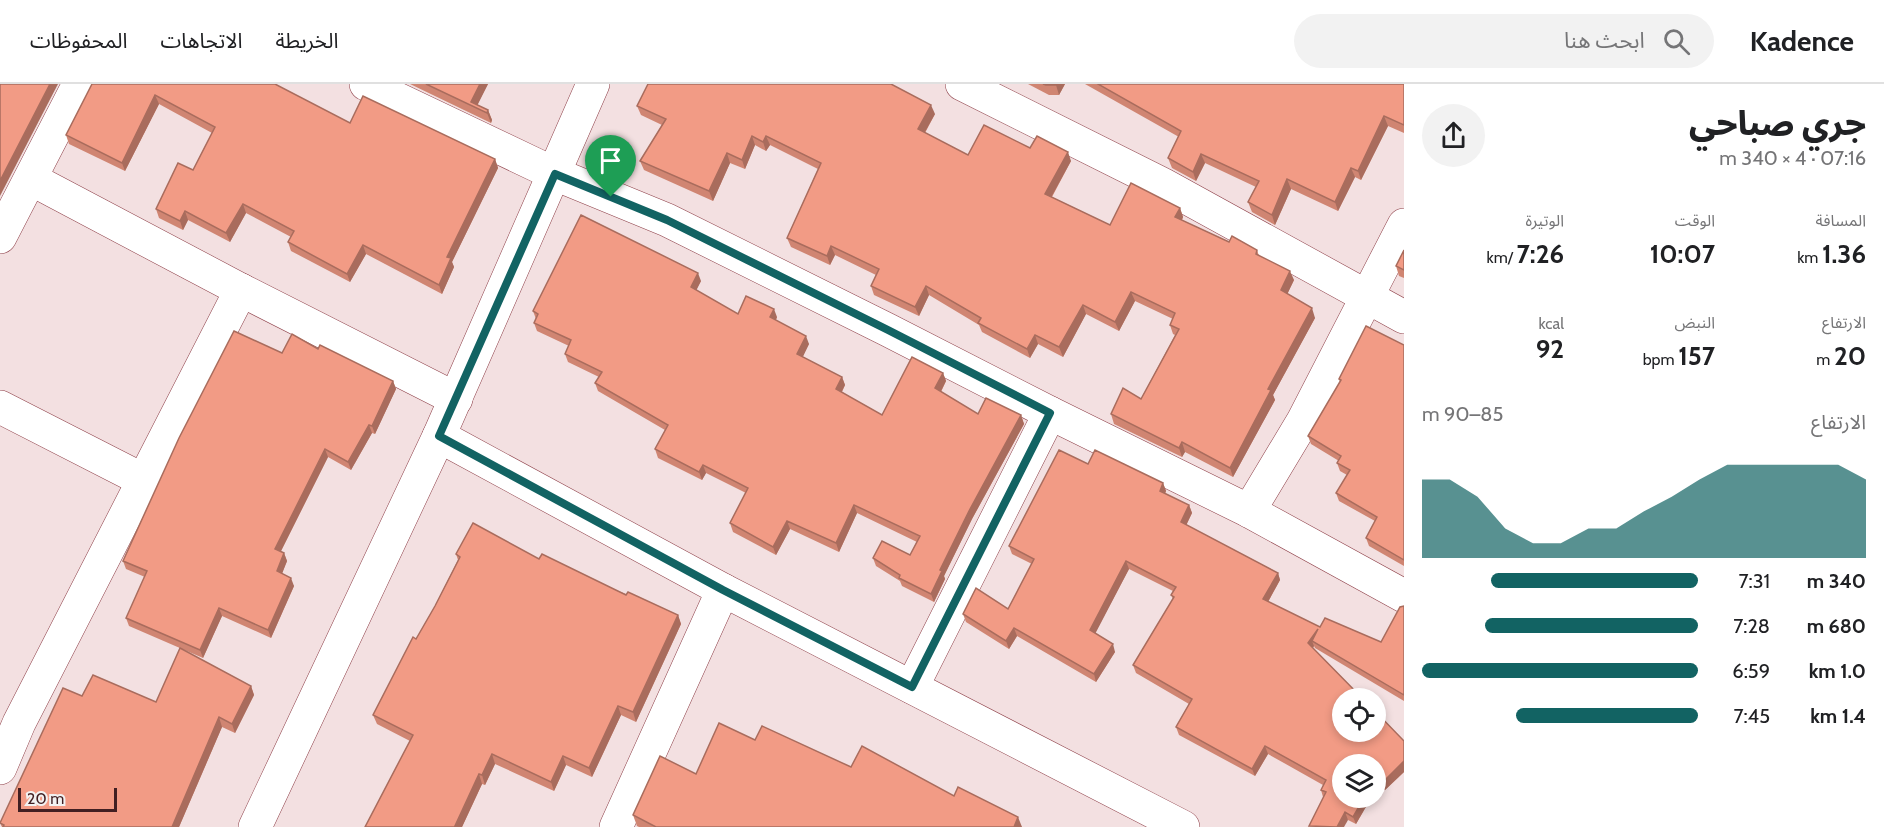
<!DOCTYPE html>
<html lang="ar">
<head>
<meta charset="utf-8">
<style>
	body { margin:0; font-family:Cabin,"Noto Sans Arabic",sans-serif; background:#f2f2f2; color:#202124; direction:rtl; height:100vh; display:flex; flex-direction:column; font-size:22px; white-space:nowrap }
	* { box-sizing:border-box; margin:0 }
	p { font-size:20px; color:#757577 }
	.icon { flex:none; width:33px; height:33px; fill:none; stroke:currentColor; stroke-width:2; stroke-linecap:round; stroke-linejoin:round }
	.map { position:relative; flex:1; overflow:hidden; direction:ltr }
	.drawer { display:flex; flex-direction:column; background:#fff; width:480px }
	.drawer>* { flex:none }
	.fabs { position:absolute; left:1332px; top:604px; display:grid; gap:12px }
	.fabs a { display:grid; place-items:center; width:54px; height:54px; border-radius:50%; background:#fff; box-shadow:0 3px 9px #0003; font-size:30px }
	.scale { position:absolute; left:18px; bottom:15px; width:99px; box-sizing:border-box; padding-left:6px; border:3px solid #411f22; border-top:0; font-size:16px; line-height:21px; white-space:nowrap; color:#411f22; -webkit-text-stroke:4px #f2f2f2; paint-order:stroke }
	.pin { position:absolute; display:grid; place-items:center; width:51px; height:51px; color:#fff; margin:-62px -26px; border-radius:50% 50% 50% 0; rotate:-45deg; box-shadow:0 0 6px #0007 }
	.pin .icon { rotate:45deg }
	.round { display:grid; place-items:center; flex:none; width:63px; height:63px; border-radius:32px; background:#f2f2f2 }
	.summary { display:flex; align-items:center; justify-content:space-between; height:102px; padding:0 18px }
	h1 { font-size:33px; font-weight:800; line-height:45px }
	.figures { display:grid; grid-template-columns:repeat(3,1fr); gap:9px; height:102px; padding:6px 18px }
	.figures div { display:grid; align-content:center }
	.figures b { font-size:26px; font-weight:800 }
	.figures small { font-size:16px; font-weight:400 }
	.figures p { font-size:16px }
	.chart { height:168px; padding:12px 18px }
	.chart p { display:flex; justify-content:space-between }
	.chart svg { width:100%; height:108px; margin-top:6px; fill:#126363; opacity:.7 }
	ul { padding:0 18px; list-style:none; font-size:20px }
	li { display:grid; grid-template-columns:96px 72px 1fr; align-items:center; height:45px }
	li i { height:15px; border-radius:8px; background:#126363 }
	header { display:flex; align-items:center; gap:36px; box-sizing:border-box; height:84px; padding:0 30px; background:#fff; border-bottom:2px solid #e0e0e0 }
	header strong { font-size:28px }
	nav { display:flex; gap:33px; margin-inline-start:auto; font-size:21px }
	.search { width:420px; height:54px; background:#f2f2f2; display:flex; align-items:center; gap:15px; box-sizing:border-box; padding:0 21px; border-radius:33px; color:#757577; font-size:22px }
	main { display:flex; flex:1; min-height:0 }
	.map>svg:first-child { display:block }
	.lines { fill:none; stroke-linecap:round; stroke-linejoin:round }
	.minor-casing { stroke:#8f414a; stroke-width:34 }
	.minor { stroke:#fff; stroke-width:33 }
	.wall { fill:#d08572 }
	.shaded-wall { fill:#a96c5d }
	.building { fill:#f29b85; stroke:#a96c5d; stroke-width:1.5 }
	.route-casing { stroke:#fff; stroke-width:12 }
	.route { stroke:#126363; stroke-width:8 }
</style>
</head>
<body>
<header>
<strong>Kadence</strong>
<div class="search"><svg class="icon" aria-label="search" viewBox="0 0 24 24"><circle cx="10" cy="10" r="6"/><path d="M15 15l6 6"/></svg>ابحث هنا</div>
<nav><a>الخريطة</a><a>الاتجاهات</a><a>المحفوظات</a></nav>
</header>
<main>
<section class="drawer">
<div class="summary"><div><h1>جري صباحي</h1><p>07:16 · 4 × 340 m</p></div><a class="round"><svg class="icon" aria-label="share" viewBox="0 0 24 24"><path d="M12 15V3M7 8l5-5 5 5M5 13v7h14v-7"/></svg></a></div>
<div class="figures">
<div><p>المسافة</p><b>1.36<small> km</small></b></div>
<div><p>الوقت</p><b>10:07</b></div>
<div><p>الوتيرة</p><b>7:26<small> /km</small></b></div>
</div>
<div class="figures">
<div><p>الارتفاع</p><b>20<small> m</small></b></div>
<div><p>النبض</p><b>157<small> bpm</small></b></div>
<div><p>kcal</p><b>92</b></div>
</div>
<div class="chart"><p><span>الارتفاع</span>85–90 m</p>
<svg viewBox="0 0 160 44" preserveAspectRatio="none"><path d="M0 44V12L10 12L20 19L30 32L40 38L50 38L60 32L70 32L80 25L90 19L100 12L110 6L120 6L130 6L140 6L150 6L160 12V44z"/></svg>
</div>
<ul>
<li><b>340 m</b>7:31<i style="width:75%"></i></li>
<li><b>680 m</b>7:28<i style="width:77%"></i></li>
<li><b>1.0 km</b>6:59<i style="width:100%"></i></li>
<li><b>1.4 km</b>7:45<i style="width:66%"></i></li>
</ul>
</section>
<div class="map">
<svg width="1404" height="743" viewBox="0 0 1404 743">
	<rect width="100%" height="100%" fill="#f3e0e1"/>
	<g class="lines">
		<g class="minor-casing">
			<g id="minor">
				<polyline points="366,0 555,90 667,136 888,246 1050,329 1249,427 1404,512"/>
				<polyline points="962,0 1162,100 1404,233"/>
				<polyline points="31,95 241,206 456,315"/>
				<polyline points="0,153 79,0"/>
				<polyline points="0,323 143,396"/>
				<polyline points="439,352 723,506 1183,743"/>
				<polyline points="1249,427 1303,337 1404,141"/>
				<polyline points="912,603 1050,329"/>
				<polyline points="0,684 19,639 241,206"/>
				<polyline points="255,743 439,352 593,0"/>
				<polyline points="616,743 723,506"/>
			</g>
		</g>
		<use href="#minor" class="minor"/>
	</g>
	<g class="wall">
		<polygon points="92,0 350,39 495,75 498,84 452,178 454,183 442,210 366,170 350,198 291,167 288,158 291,153 246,129 230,158 188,136 183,146 159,134 156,125 193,86 212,49 159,20 125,87 69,60 66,51"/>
		<polygon points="410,0 488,0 477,21 488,26 492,36 491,39"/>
		<polygon points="1028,0 1065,0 1059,11 1049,11"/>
		<polygon points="1085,0 1404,0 1404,49 1388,42 1361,96 1355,93 1338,127 1291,105 1275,141 1252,128 1248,118 1256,103 1205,79 1196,97 1172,84 1168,74 1179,53"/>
		<polygon points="637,22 935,30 925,49 968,71 1030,64 1071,77 1052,113 1110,141 1180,124 1183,133 1182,136 1229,158 1257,166 1259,172 1294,196 1287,210 1315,234 1273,311 1275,316 1233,393 1185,368 1182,373 1114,340 1111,330 1141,315 1175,251 1173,250 1170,241 1173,235 1135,217 1119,247 1086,230 1063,273 1038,260 1030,274 982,248 979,241 929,211 919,232 874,211 871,202 876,191 835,171 830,181 791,163 787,154 818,85 770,61 766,67 755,61 745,85 730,79 713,117 644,86 640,77 662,41 641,31"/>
		<polygon points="1404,166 1404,194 1399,192 1396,182"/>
		<polygon points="701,197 696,206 738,230 777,233 776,236 809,260 802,273 842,293 845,301 842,308 882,331 943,289 946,297 941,308 978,330 1021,331 1024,340 972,435 944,492 945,495 934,518 902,502 900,497 876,482 873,474 910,471 917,458 857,429 839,468 790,445 776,471 733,448 730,439 746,409 706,389 702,396 658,374 655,365 665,346 598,307 595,299 599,293 568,278 565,270 569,262 537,247 534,239 536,235 533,227"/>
		<polygon points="1404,261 1404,482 1369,462 1366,454 1375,437 1339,417 1336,409 1347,391 1340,387 1337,379 1339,377 1311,360 1308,352 1340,298 1339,295"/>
		<polygon points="318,265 393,297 396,305 375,350 372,349 351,386 328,373 281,467 284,469 287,477 282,489 294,502 271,554 222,532 203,574 129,542 126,534 145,493 126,485 123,477 282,269"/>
		<polygon points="1088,380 1163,399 1166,407 1165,410 1189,421 1192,429 1186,441 1278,489 1280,496 1268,518 1320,543 1381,558 1404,522 1404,617 1315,564 1314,562 1313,564 1404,657 1404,688 1385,706 1378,702 1376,707 1376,681 1342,714 1371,714 1356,740 1348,736 1323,713 1321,706 1323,701 1268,670 1255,692 1179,651 1176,643 1189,620 1136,589 1133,581 1173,515 1171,511 1173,507 1129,485 1095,549 1115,568 1096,598 1017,552 1009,565 966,538 963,530 1008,525 1032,480 1012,470 1009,462"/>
		<polygon points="456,470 539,475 678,531 681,540 636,638 621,631 592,693 566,681 554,707 495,680 485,701 482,700 462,743 365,743 410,657 377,640 373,631 435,522 458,476"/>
		<polygon points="251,602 254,611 235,649 222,643 179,743 2,743 0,739 82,612 156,618"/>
		<polygon points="755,656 954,712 1022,743 639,743 637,742 633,731 696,690"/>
	</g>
	<g class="shaded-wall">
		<polygon points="50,0 58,0 0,112 0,97"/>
		<polygon points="480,0 488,0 476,24 471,18"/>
		<polygon points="1056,0 1065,0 1059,11 1056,1"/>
		<polygon points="155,11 159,20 125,87 122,79"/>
		<polygon points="931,21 935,30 921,55 918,45"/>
		<polygon points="488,26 492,36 491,39 487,29"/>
		<polygon points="1384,32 1388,42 1361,96 1358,87"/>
		<polygon points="752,52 755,61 745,85 742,76"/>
		<polygon points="766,52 770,61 766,67 763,58"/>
		<polygon points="1068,68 1071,77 1048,119 1045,110"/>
		<polygon points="727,69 730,79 713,117 709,107"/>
		<polygon points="1201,70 1205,79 1196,97 1193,88"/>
		<polygon points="495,75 498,84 452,178 454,183 442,210 439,201 447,173"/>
		<polygon points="1351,84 1355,93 1338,127 1335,118"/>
		<polygon points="1287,95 1291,105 1275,141 1272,131"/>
		<polygon points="243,120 246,129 230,158 226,149"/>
		<polygon points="1180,124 1183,133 1179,142 1175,133"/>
		<polygon points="185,127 188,136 183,146 180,137"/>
		<polygon points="363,161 366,170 350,198 347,190"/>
		<polygon points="831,162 835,171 830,181 827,172"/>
		<polygon points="1290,187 1294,196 1285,215 1281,206"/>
		<polygon points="698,189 701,197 694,211 691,203"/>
		<polygon points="926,202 929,211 919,232 915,223"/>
		<polygon points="1131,208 1135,217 1119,247 1115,238"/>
		<polygon points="1083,221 1086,230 1063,273 1059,263"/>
		<polygon points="1312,224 1315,234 1273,311 1275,316 1233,393 1230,384 1268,305"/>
		<polygon points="774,225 777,233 773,242 770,233"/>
		<polygon points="1035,251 1038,260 1030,274 1027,265"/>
		<polygon points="806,252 809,260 800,279 797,270"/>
		<polygon points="943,289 946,297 938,313 935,304"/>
		<polygon points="842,293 845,301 839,313 836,305"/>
		<polygon points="393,297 396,305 375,350 372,342"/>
		<polygon points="1021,331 1024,340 972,435 944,492 945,495 934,518 931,510 940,486 969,427"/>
		<polygon points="369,341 372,349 351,386 348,378"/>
		<polygon points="1182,358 1185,368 1182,373 1179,364"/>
		<polygon points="325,365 328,373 278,473 275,465"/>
		<polygon points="703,381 706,389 702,396 699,388"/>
		<polygon points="1163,399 1166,407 1162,415 1160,407"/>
		<polygon points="854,421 857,429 839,468 836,459"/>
		<polygon points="1189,421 1192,429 1184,446 1181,438"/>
		<polygon points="787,437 790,445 776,471 773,463"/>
		<polygon points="284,469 287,477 280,495 277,487"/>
		<polygon points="1126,477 1129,485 1093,554 1090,546"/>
		<polygon points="1278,489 1280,496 1265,523 1263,515"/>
		<polygon points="291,494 294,502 271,554 268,546"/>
		<polygon points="219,524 222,532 203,574 200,566"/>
		<polygon points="678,531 681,540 636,638 633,628"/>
		<polygon points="1014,544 1017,552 1009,565 1006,557"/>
		<polygon points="1318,545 1312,557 1314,562 1311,566 1308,559"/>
		<polygon points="1113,560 1115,568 1096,598 1094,590"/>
		<polygon points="251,602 254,611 235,649 232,640"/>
		<polygon points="618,622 621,631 592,693 589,684"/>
		<polygon points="219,633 222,643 179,743 172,743"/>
		<polygon points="1265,662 1268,670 1255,692 1252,685"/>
		<polygon points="492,670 495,680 485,701 482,691"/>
		<polygon points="563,672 566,681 554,707 551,698"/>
		<polygon points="1404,677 1404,688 1385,706 1382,699"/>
		<polygon points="479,690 482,700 462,743 455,743"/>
		<polygon points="1376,695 1378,702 1376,707"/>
		<polygon points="1364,714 1371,714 1356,740 1353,733"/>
		<polygon points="1345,728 1348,736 1344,743 1337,743"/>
		<polygon points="1018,733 1022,743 1014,743"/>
	</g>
	<g class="building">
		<polygon points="0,0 50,0 0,97"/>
		<polygon points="92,0 275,0 350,39 363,12 495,75 447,173 451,174 439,201 363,161 347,190 288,158 294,147 243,120 226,149 185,127 180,137 156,125 178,79 193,86 215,43 155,11 122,79 66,51"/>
		<polygon points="426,0 480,0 471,18 488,26 487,29"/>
		<polygon points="648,0 891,0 931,21 918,45 968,71 984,41 1030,64 1037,52 1068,68 1045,110 1110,141 1131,99 1180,124 1175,133 1229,158 1232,152 1257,166 1256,170 1290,187 1281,206 1312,224 1268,305 1271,306 1230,384 1182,358 1179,364 1111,330 1123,304 1141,315 1179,245 1170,241 1175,229 1131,208 1115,238 1083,221 1059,263 1035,251 1027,265 978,239 981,234 926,202 915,223 871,202 879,185 831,162 827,172 787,154 821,79 766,52 763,58 752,52 742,76 727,69 709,107 640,77 666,35 637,22"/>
		<polygon points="1043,0 1056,0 1056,1 1046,1"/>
		<polygon points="1098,0 1404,0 1404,41 1384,32 1358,87 1351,84 1335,118 1287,95 1272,131 1248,118 1259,97 1201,70 1193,88 1168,74 1181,47"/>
		<polygon points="581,131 698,189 691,203 738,230 746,212 774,225 770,233 806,252 797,270 842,293 836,305 882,331 912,273 943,289 935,304 978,330 986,314 1021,331 969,427 940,486 942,487 931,510 899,494 900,491 873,474 882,457 910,471 920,452 854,421 836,459 787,437 773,463 730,439 748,404 703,381 699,388 655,365 668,341 595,299 602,288 565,270 571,256 534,239 538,230 533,227"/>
		<polygon points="1404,166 1404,186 1396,182"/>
		<polygon points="1366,242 1404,261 1404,476 1366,454 1377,433 1336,409 1350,386 1337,379 1341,372 1308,352 1341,296 1339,295"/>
		<polygon points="234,247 282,269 292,250 318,265 320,261 393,297 372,342 369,341 348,378 325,365 275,465 284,469 277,487 291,494 268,546 219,524 200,566 126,534 147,487 123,477 179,354"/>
		<polygon points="1059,366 1088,380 1095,366 1163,399 1160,407 1189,421 1181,438 1278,489 1263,515 1320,543 1325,534 1381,558 1400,523 1404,522 1404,611 1312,557 1318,545 1308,559 1363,615 1342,615 1342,648 1376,648 1376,628 1404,657 1404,677 1382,699 1376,695 1376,681 1342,681 1342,714 1364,714 1353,733 1345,728 1337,743 1309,742 1326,708 1321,706 1326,696 1265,662 1252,685 1176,643 1192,615 1133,581 1174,513 1171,511 1176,503 1126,477 1090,546 1113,560 1094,590 1014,544 1006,557 963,530 976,504 1008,525 1034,475 1009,462"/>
		<polygon points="473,439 539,475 542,470 626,511 628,508 678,531 633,628 618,622 589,684 563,672 551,698 492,670 482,691 479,690 455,742 457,743 365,743 413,651 373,631 413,553 416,555 435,522 460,473 456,470"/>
		<polygon points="180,564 251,602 232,640 219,633 172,743 3,743 4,741 0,739 63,604 82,612 93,591 156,618"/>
		<polygon points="719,639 755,656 762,642 851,683 862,662 954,712 958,703 1018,733 1014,743 656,743 633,731 660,672 696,690"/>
	</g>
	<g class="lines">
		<g class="route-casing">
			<polygon id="route" points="555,90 667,136 888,246 1050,329 912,603 723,506 439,352"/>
		</g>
		<use href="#route" class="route"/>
	</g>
</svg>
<div class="fabs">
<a><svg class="icon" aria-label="locate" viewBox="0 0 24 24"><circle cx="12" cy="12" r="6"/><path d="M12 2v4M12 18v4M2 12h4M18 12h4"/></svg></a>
<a><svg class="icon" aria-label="layers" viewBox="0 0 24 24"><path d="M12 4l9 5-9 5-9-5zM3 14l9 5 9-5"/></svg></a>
</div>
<div class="scale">20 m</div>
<div class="pin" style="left:611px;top:113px;background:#1e9e55"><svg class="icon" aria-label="arrive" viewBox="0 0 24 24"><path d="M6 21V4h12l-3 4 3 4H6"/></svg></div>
</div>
</main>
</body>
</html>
